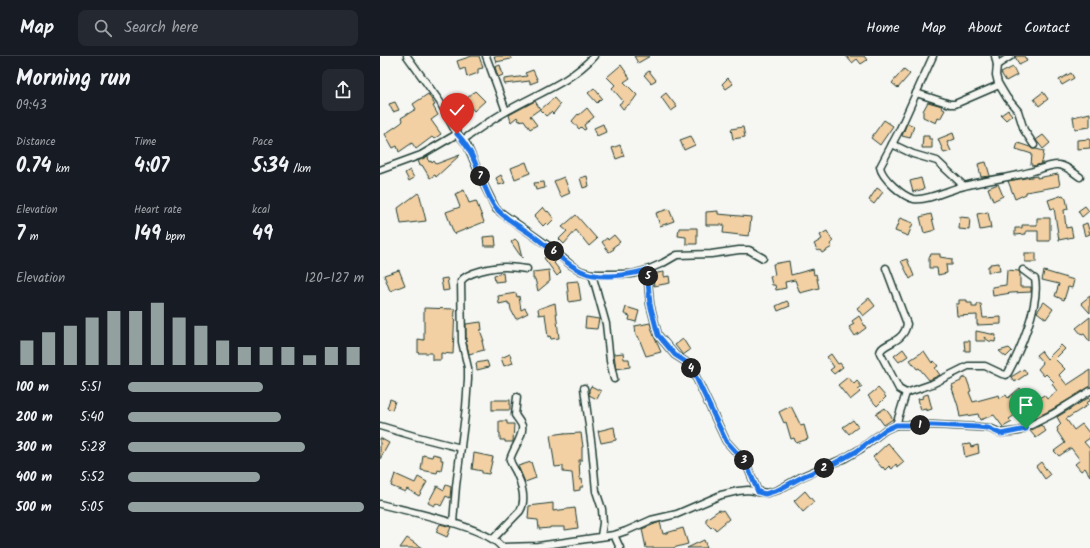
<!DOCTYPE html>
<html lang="en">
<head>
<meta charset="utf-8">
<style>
	body { margin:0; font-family:Kalam,sans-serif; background:#242831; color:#f1f3f6; height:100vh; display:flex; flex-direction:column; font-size:15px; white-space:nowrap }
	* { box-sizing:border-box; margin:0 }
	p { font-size:13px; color:#9ea1a6 }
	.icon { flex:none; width:22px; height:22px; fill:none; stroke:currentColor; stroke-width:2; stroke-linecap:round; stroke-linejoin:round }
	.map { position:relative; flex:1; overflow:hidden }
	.sheet { display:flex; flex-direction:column; background:#171b24; width:380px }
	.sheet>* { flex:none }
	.pin { position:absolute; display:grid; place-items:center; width:34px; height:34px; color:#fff; margin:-41px -17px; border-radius:50% 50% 50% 0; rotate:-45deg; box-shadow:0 0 4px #0007 }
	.pin .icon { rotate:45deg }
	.km { position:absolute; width:20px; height:20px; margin:-10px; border-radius:50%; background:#222; color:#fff; font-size:11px; line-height:20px; text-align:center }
	.round { display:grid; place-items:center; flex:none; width:42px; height:42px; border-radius:8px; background:#242831 }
	.headline { display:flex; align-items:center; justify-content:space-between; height:68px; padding:0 16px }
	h1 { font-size:22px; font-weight:700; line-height:30px }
	.figures { display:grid; grid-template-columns:repeat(3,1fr); gap:6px; height:68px; padding:4px 16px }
	.figures div { display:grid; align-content:center }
	.figures b { font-size:20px; font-weight:700 }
	.figures small { font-size:11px; font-weight:400 }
	.figures p { font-size:11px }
	.chart { height:112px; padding:8px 16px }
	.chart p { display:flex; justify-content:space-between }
	.chart svg { width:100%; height:72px; margin-top:4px; stroke:#92a19f; stroke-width:6 }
	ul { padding:0 16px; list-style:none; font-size:13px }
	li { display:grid; grid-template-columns:64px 48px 1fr; align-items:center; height:30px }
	li i { height:10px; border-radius:5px; background:#92a19f }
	header { display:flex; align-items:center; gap:24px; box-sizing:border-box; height:56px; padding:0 20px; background:#171b24; border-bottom:1px solid #363941 }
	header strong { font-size:19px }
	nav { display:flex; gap:22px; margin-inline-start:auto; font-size:14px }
	.search { width:280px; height:36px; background:#242831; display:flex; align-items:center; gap:10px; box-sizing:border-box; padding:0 14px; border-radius:8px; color:#9ea1a6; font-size:15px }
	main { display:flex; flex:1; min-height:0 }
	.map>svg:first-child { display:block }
	.building { fill:#f2d0a3; stroke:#1f3d34 }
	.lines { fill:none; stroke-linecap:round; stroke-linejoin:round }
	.minor-casing { stroke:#1f3d34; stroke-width:9 }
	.minor { stroke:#f6f6f2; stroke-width:6 }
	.route-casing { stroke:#fff; stroke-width:8 }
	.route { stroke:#1a73e8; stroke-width:5 }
</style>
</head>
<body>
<header>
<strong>Map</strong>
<div class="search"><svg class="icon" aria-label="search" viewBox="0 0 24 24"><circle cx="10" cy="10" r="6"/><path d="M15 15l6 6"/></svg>Search here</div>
<nav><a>Home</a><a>Map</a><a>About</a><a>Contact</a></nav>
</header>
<main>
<section class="sheet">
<div class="headline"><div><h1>Morning run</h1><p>09:43</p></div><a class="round"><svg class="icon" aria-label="share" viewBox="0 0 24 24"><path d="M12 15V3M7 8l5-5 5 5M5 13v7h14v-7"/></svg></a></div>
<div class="figures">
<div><p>Distance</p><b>0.74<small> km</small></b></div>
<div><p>Time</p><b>4:07</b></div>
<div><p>Pace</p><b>5:34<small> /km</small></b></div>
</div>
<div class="figures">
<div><p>Elevation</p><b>7<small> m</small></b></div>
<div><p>Heart rate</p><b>149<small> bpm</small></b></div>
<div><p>kcal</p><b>49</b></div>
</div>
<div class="chart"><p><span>Elevation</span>120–127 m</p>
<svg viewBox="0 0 160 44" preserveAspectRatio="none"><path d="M5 44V29M15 44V24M25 44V20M35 44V15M45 44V11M55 44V11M65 44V6M75 44V15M85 44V20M95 44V29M105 44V33M115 44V33M125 44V33M135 44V38M145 44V33M155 44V33"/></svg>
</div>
<ul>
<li><b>100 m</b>5:51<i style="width:57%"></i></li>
<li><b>200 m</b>5:40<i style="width:65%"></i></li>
<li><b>300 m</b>5:28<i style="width:75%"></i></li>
<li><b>400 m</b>5:52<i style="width:56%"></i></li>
<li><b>500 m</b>5:05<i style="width:100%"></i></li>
</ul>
</section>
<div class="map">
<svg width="710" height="492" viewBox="0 0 710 492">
	<rect width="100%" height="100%" fill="#f6f6f2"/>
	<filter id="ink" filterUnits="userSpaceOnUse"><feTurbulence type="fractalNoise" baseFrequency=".025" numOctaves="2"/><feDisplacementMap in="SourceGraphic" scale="8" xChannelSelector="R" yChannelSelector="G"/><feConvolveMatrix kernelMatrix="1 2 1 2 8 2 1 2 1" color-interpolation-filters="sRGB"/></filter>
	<g filter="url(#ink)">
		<g class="building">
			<polygon points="92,0 99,0 103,12 98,13 98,17 87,21 85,12 80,14 77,5"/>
			<polygon points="114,0 131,0 131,3 116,6"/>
			<polygon points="254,0 270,0 258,7"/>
			<polygon points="466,0 484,0 487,4 481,8 477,3 472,7"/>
			<polygon points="635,0 644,0 647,5 639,9"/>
			<polygon points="120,9 123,19 118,21 115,11"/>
			<polygon points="241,9 250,22 244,26 257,39 252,46 243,53 239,48 243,45 232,32 235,29 227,21"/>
			<polygon points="633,11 637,19 626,25 621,17"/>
			<polygon points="524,13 530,18 518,32 512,27"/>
			<polygon points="153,14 158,25 150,28 150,25 124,28 124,23 147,20 145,17"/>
			<polygon points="269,15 276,24 271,27 264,19"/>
			<polygon points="691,17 694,22 682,29 679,24"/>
			<polygon points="348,22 353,28 346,33 342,28"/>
			<polygon points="214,32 222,42 217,47 208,37"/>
			<polygon points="95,35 105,45 94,55 85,44"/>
			<polygon points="663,36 668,43 659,50 654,43"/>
			<polygon points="286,37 297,51 291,55 281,41"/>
			<polygon points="48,38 55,49 53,50 58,59 51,64 61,78 54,83 52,81 36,93 32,87 19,96 17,90 13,92 5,78 21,67 23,65 21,62 36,53 33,48"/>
			<polygon points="174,42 180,49 173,58 171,56 166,60 160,54"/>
			<polygon points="155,45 160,53 150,60 157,69 150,73 144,64 139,65 137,61 131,66 129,59"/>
			<polygon points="15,46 19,54 13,56 9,48"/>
			<polygon points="548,46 562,50 561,52 565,54 560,63 558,62 556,67 543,61 543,55"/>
			<polygon points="207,52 214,61 204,69 206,73 204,74 201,71 199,73 192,65 198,58 199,59"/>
			<polygon points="628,54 632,59 626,64 621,59"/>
			<polygon points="710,57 710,71 695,73 693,61"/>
			<polygon points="504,64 513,70 500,89 491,82"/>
			<polygon points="527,67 534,70 530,82 522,80"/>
			<polygon points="223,68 226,76 217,80 214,72"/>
			<polygon points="363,71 365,81 353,83 351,73"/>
			<polygon points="573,77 575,83 567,86 571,95 564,97 558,83"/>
			<polygon points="663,79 670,87 663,93 656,84"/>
			<polygon points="311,80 315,89 304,94 300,84"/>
			<polygon points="543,80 549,80 549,83 552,83 552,92 542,92"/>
			<polygon points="710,83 710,92 697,93 697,84"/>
			<polygon points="638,87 650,91 652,93 656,93 664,95 662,107 655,110 651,109 652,98 636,93"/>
			<polygon points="240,89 244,100 236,103 232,92"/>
			<polygon points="80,99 56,121 55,119 50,122 42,109 40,110 39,107 38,105 48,100 49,106 51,105 52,107 54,105 56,108"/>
			<polygon points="146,106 150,117 135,123 131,112"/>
			<polygon points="606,106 610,120 601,121 598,108"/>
			<polygon points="30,114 34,122 29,125 25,117"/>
			<polygon points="678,118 680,130 646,136 646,138 635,143 628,125 657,120 657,122"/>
			<polygon points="121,119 125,127 119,129 116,122"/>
			<polygon points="207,120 209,130 203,132 200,122"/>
			<polygon points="184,121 190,137 181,141 174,125"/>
			<polygon points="541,122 544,133 533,136 530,125"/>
			<polygon points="164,126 165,132 156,134 154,127"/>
			<polygon points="618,128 623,140 613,145 608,132"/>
			<polygon points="497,132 503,136 494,148 489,144"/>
			<polygon points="84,134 89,147 96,145 104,166 74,178 66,156 80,151 75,138"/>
			<polygon points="38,137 40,140 46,165 21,168 18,152"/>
			<polygon points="683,139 686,143 688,153 684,154 686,172 691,171 693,181 679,184 674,152 671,153 668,144"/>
			<polygon points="705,150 709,155 702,161 698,155"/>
			<polygon points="163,151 167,156 168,155 174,163 168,169 166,167 163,170 154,160"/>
			<polygon points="289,153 294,165 280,170 276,157"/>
			<polygon points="338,155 338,158 371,161 369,180 343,177 344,169 326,169 326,156"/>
			<polygon points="608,156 611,172 600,174 597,158"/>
			<polygon points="551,158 555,174 544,177 540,161"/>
			<polygon points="196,159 217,183 209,190 196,174 184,188 179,183 187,175 182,171"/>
			<polygon points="580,161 590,162 589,174 579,173"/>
			<polygon points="520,162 533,167 528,180 515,175"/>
			<polygon points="657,162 670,162 670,185 658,185 658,175 646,175 646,178 635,179 635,172 642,172 642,169 657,169"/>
			<polygon points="707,167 710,178 705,180 702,169"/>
			<polygon points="299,172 317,172 317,188 306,188 306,181 298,180"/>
			<polygon points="447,175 453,186 450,188 452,191 442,197 440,194 438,195 434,188 442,183 440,179"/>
			<polygon points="234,179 240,186 233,191 234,193 229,196 222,186 227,182 228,184"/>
			<polygon points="115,180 116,190 104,190 103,181"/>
			<polygon points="135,183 138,186 142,202 131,186"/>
			<rect x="645" y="197" width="11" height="9"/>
			<polygon points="171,198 176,205 174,207 181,216 177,220 164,202"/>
			<polygon points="551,198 560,198 560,201 572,203 572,209 566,209 567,217 558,219 557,212 549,212 549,201 550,201"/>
			<polygon points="527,203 534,220 530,223 521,205"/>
			<polygon points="409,205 411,219 433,213 434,219 436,218 439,232 420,237 415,224 405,226 406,232 396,234 395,229 392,229 390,220 395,219 393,208"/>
			<polygon points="619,207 620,215 608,216 608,210 610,210 610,208"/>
			<polygon points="19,214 25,229 10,235 4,219"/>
			<polygon points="169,214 170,225 158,235 155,223 153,223 153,216"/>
			<polygon points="627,214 639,215 640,218 640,231 651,231 651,236 631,237 613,240 612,231 626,229"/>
			<polygon points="664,215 694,224 692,232 688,231 684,244 675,240 679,228 662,224"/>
			<polygon points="284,216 284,221 289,220 290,227 274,230 273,223 277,222 277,217"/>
			<polygon points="123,217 124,225 115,226 114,219"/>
			<polygon points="67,222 69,234 63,235 61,223"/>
			<polygon points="198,225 201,244 189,246 187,226"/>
			<polygon points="136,237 137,241 139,240 141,254 145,252 148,257 136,263 131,254 130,248 128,248 128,246 119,248 118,240"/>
			<polygon points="710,240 710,257 701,247"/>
			<polygon points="489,242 495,250 483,260 477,252"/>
			<polygon points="579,244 587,244 587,247 592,247 592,251 597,251 597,248 601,248 603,262 621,261 621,268 597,269 597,259 577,260 576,248 579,248"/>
			<polygon points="407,245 410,250 398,255 396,250"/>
			<polygon points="664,246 673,253 666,263 657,256"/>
			<polygon points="175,247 179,282 171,283 170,280 168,281 165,258 159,259 158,253"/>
			<polygon points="246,251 259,255 256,266 249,264 250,260 244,258"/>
			<polygon points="44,252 75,253 73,298 61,297 61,304 52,304 52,297 38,297 38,283 44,284"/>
			<polygon points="479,260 486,272 475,280 469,271 474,268 472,265"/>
			<polygon points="206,261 219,263 217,273 205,272"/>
			<polygon points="710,261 710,286 704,278 702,279 696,272"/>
			<polygon points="101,266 102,274 100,274 104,285 102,285 104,294 89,298 86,285 86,268"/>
			<polygon points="270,267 274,280 281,296 266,300 258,280 256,280 255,270"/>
			<polygon points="596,275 616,279 615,286 609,285 604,281 606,285 596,285"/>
			<polygon points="303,283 310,294 303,299 295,289"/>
			<polygon points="584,285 590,285 590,295 585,295"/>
			<polygon points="681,289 685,293 675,303 685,313 679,319 687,329 710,314 710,331 671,354 649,365 641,355 629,363 632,366 623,371 614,359 600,364 598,358 580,361 578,350 572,332 573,332 572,329 581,325 581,323 586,321 591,335 589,336 593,346 619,339 620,342 626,339 628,342 640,332 644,337 650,332 659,342 664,339 667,343 677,335 672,328 674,326 666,318 664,320 658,313 663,307 656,299 661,295 667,303"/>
			<polygon points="629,292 632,295 626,301 619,295"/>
			<polygon points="523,293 528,300 519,306 514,300"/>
			<polygon points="544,295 552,307 554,305 558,310 555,312 560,319 549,324 539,312 537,313 530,304"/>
			<polygon points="243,297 244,303 249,303 250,311 236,313 234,298"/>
			<polygon points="130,298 133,307 124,310 121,302"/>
			<polygon points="451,298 458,308 460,307 463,311 454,318 450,314 454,311 447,301"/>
			<polygon points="107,305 109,311 97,314 96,307"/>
			<polygon points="644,313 647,318 635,326 631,321"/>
			<polygon points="468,321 474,328 477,325 482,331 478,334 480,336 470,344 458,329"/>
			<polygon points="211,330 221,335 217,343 209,339 209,334"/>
			<polygon points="498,332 506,341 497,350 488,340"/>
			<polygon points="548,338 552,353 546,355 546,353 541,354 538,343 543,342 542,340"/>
			<polygon points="710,341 710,345 706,347 708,349 686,363 694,374 702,368 710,378 710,382 704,386 710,393 710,420 705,412 701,415 695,408 700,404 691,392 679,400 674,395 685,387 677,375 678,374 677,372 681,368 677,361"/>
			<polygon points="10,343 15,345 12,354 7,352"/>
			<rect x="112" y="344" width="18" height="10"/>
			<polygon points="411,350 421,370 424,369 428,383 416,387 414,382 411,383 406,366 404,367 399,356"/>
			<polygon points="505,352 513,363 504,369 496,358"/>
			<polygon points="473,364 478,371 469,378 463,371"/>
			<polygon points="119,365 127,365 127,368 134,368 133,386 125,386 125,384 120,384 120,377 119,377"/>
			<polygon points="661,369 666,375 656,382 650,375"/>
			<polygon points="234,371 236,384 221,387 218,375"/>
			<polygon points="184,377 184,378 201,377 203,391 202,391 202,404 199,404 200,424 202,423 203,431 200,431 200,434 194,435 192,417 183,416 183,410 175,411 170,379"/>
			<polygon points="0,382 9,387 0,403"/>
			<polygon points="508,387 524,406 518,411 516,408 512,413 509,410 505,414 503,411 502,412 493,401"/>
			<polygon points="590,388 591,391 598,389 599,397 585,401 583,389"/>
			<polygon points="94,397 113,401 109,418 102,417 102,415 92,413"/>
			<polygon points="53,398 61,400 61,404 63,404 61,415 58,414 57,417 41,414 43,399 52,401"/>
			<polygon points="151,406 156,422 145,426 138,410"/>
			<polygon points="661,406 670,419 665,423 656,410"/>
			<polygon points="15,418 35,427 38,421 47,426 39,440 27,433 25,436 11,430"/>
			<polygon points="66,429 71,431 70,442 66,440 61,450 56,447 54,450 48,447 57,430 64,434"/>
			<polygon points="425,435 434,446 423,456 414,445"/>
			<polygon points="173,447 173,455 195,452 198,472 185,474 185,471 170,471 170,472 159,473 158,464 148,463 149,450"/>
			<polygon points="339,454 341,455 343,454 349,463 336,474 333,470 331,472 326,467 326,463"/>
			<polygon points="280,466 283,478 303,472 308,488 293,492 266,492 262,473"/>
			<polygon points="60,468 71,471 67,481 56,476"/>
			<polygon points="27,482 42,492 20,492"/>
			<polygon points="324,484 327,492 307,492"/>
		</g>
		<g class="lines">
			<g class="minor-casing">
				<g id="minor">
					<polyline points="27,0 60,46 74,73 87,89 105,131 116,153 167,189 191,209 201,215 212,218 252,218 267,214 283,207 297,199 331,198 359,194 369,194 383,202"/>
					<polyline points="106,0 126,55"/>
					<path d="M553,0l-34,75 -19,36c2,11 23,30 34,32 14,2 36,-10 50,-13 22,-6 44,-8 66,-14 7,-2 22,-8 29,-7 8,1 15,8 21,12"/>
					<polyline points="615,0 617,9 616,19 618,27 627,42 638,55 644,74 654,89"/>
					<polyline points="617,9 631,0"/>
					<polyline points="536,37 570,48 575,48 619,29"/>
					<path d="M83,84c14,-10 29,-21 44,-29 29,-17 64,-29 87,-55"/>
					<polyline points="512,88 533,98 557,105 584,130"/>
					<polyline points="0,114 41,99 77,78"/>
					<path d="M506,212l21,56c-4,21 -26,18 -27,29l19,36 7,4 26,-9 36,-18h17l17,8 4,1 2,-2c12,-22 32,-69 27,-94l-12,-9"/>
					<polyline points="267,214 270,248 278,279 295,299 306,306 314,317 346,385 366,407 378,436"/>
					<polyline points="212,218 226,268 230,305 234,323"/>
					<polyline points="204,332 212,392 216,435 222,453 223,467 221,480"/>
					<polyline points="516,369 526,337"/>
					<polyline points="0,370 34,380 81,392"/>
					<path d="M0,448c26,7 109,23 122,44"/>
					<path d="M73,467l3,-37 10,-79 2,-28v-11l-6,-26 -1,-61c6,-9 33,-14 44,-14 7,0 14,1 22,2"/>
					<polyline points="234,479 240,492"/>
					<path d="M112,484l28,-29c7,-11 1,-29 -4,-39 -2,-4 -5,-8 -6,-12 2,-10 14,-24 12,-34 -1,-3 -5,-8 -7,-11l2,-18"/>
					<polyline points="122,491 158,490 234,479 246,475 271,464 297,458 341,439 358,435 368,434 387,437 398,434 423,420 465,402 482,392 505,374 516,369 553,369 597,371 609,372 621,377 639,375 673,358 710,335"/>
				</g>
			</g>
			<use href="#minor" class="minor"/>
		</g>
	</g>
	<g class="lines" filter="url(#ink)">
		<g class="route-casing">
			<path id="route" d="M77,78c20,20 23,50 38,73 7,10 26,20 37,28 16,11 32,28 49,36 18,9 48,4 66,-1l3,34 8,31 17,20 11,7 8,11 32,68 20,22 12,29 7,2 13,-4 26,-14 29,-12 24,-13 28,-21 11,-5h37l44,2 11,1 13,6 25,-5"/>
		</g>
		<use href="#route" class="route"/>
	</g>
</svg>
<div class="pin" style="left:646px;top:373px;background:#1e9e55"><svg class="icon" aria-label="arrive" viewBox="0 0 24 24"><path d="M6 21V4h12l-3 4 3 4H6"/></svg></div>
<div class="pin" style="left:77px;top:78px;background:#d93025"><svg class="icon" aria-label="check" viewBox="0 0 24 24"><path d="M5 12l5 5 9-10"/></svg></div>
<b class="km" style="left:540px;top:369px">1</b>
<b class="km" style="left:444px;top:412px">2</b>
<b class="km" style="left:364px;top:404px">3</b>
<b class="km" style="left:311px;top:312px">4</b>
<b class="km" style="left:268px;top:220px">5</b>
<b class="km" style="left:174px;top:195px">6</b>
<b class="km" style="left:100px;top:120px">7</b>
</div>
</main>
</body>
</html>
